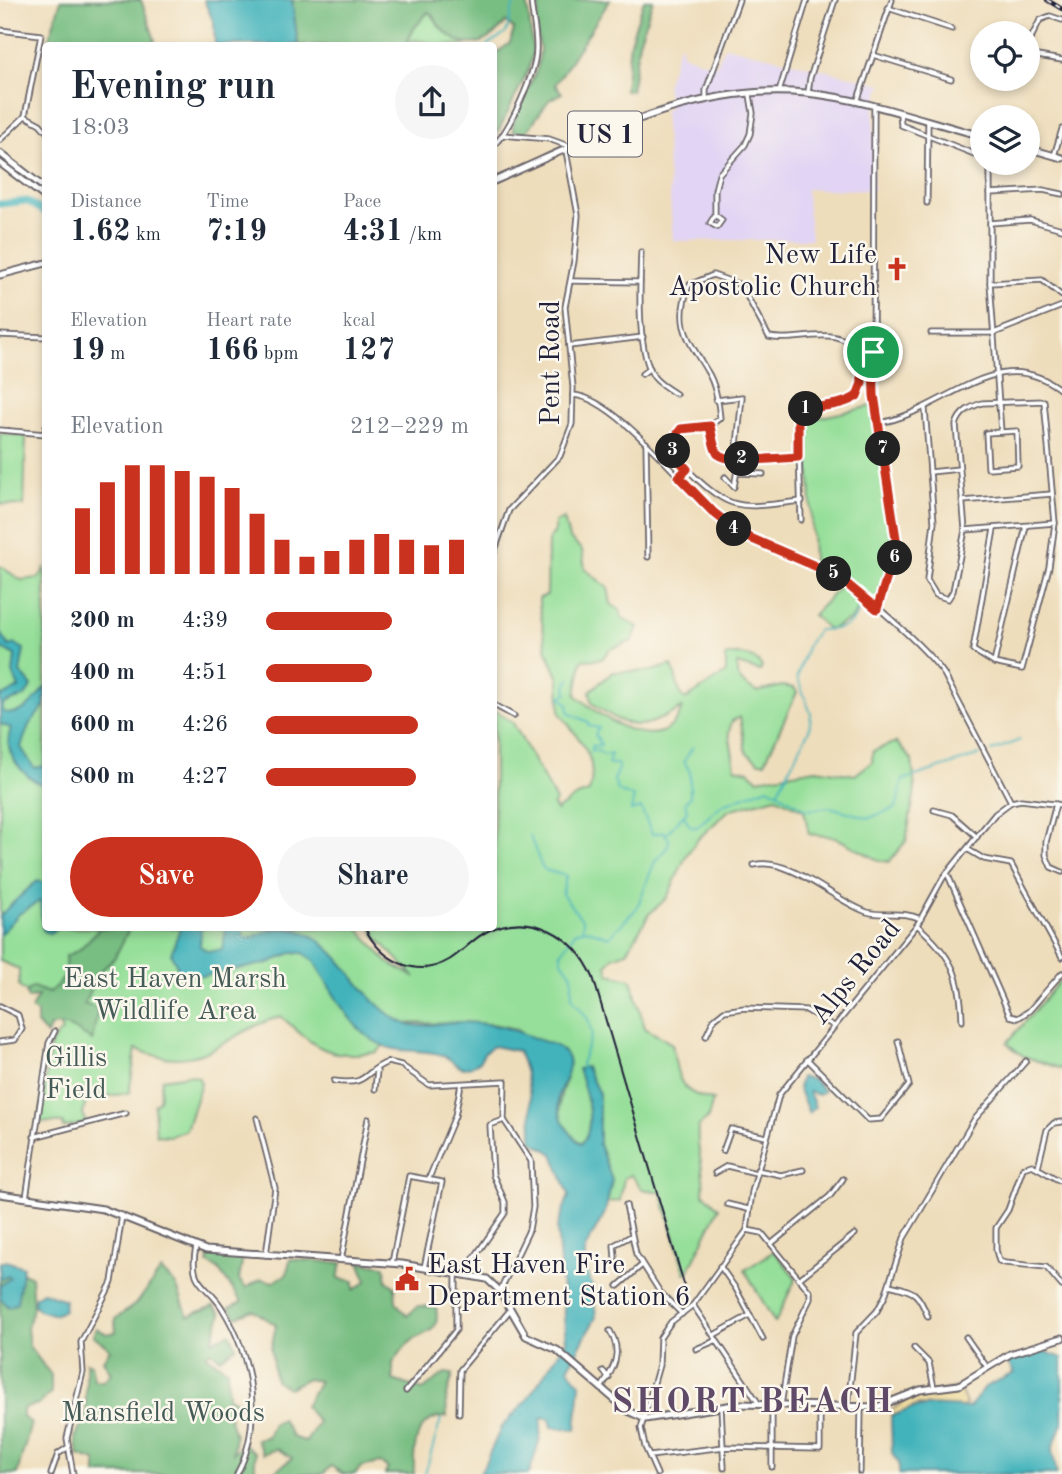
<!DOCTYPE html>
<html lang="en">
<head>
<meta charset="utf-8">
<style>
	body { margin:0; font-family:"Old Standard TT",serif; background:#f6f6f7; color:#1f2937; height:100vh; display:flex; flex-direction:column; font-size:26px; white-space:nowrap }
	* { box-sizing:border-box; margin:0 }
	p { font-size:23px; color:#747a83 }
	.icon { flex:none; width:38px; height:38px; fill:none; stroke:currentColor; stroke-width:2; stroke-linecap:round; stroke-linejoin:round }
	.map { position:relative; flex:1; overflow:hidden }
	.drawer { position:absolute; left:42px; top:42px; width:455px; height:889px; display:flex; flex-direction:column; background:#fff; border-radius:7px; box-shadow:0 4px 10px #0003 }
	.drawer>* { flex:none }
	.fabs { position:absolute; left:970px; top:21px; display:grid; gap:14px }
	.fabs a { display:grid; place-items:center; width:70px; height:70px; border-radius:50%; background:#fff; box-shadow:0 4px 10px #0003; font-size:35px }
	.pin { position:absolute; display:grid; place-items:center; width:60px; height:60px; color:#fff; margin:-30px; border:4px solid #fff; border-radius:50%; box-shadow:0 2px 7px #0007 }
	.km { position:absolute; width:35px; height:35px; margin:-18px; border-radius:50%; background:#222; color:#fff; font-size:19px; line-height:35px; text-align:center }
	.round { display:grid; place-items:center; flex:none; width:74px; height:74px; border-radius:37px; background:#f6f6f7 }
	.overview { display:flex; align-items:center; justify-content:space-between; height:119px; padding:0 28px }
	h1 { font-size:38px; font-weight:700; line-height:52px }
	.stats { display:grid; grid-template-columns:repeat(3,1fr); gap:10px; height:119px; padding:7px 28px }
	.stats div { display:grid; align-content:center }
	.stats b { font-size:30px; font-weight:700 }
	.stats small { font-size:19px; font-weight:400 }
	.stats p { font-size:19px }
	.chart { height:196px; padding:14px 28px }
	.chart p { display:flex; justify-content:space-between }
	.chart svg { width:100%; height:126px; margin-top:7px; stroke:#c8321e; stroke-width:6 }
	.action { display:flex; gap:14px; margin-top:auto; padding:14px 28px }
	.action a { flex:1; height:80px; border-radius:42px; background:#c8321e; color:#fff; font-size:28px; font-weight:700; line-height:80px; text-align:center }
	.action a+a { background:#f6f6f7; color:#1f2937 }
	ul { padding:0 28px; list-style:none; font-size:23px }
	li { display:grid; grid-template-columns:112px 84px 1fr; align-items:center; height:52px }
	li i { height:18px; border-radius:9px; background:#c8321e }
	.map>svg:first-child { display:block }
	.built { fill:#e1d4f4 }
	.green { fill:#96df9a; stroke:#5c806a; stroke-width:2 }
	.forest { fill:#78be82; stroke:#4d705e; stroke-width:2 }
	.sand { fill:#eeda9e; stroke:#887e6c; stroke-width:2 }
	.water { fill:#43b3bb; stroke:#326a7b; stroke-width:2 }
	.lines { fill:none; stroke-linecap:round; stroke-linejoin:round }
	.stream { stroke:#43b3bb; stroke-width:2 }
	.river { stroke:#43b3bb; stroke-width:7 }
	.minor-casing { stroke:#696368; stroke-width:7 }
	.major-casing { stroke:#696368; stroke-width:9 }
	.minor { stroke:#fff; stroke-width:3.5 }
	.major { stroke:#fff; stroke-width:5 }
	.tram { stroke:#22223b; stroke-width:2 }
	.rail-casing { stroke:#22223b; stroke-width:4.5 }
	.rail { stroke:#fbf7ec; stroke-width:2; stroke-dasharray:5; stroke-linecap:butt }
	.route-casing { stroke:#fff; stroke-width:14 }
	.route { stroke:#c8321e; stroke-width:9 }
	.labels { text-anchor:middle; stroke-width:5; stroke-linejoin:round; paint-order:stroke }
	.shield { fill:#fbf7ec; stroke:#636270; stroke-width:2 }
	.shield-label { font-size:26px; font-weight:bold; fill:#22223b }
	.poi-label { font-size:28px; fill:#22223b; stroke:#fbf7ec; text-anchor:end }
	.street-label { font-size:28px; fill:#22223b; stroke:#fbf7ec }
	.park-label { font-size:28px; fill:#455b58; stroke:#fbf7ec }
	.district-label { font-size:35px; font-weight:bold; letter-spacing:2px; fill:#5f4a68; stroke:#fbf7ec }
</style>
</head>
<body>
<div class="map">
<svg width="1062" height="1474" viewBox="0 0 1062 1474">
	<rect width="100%" height="100%" fill="#fbf7ec"/>
	<filter id="ink" filterUnits="userSpaceOnUse"><feTurbulence type="fractalNoise" baseFrequency=".0143" numOctaves="2"/><feDisplacementMap in="SourceGraphic" scale="14" xChannelSelector="R" yChannelSelector="G"/><feConvolveMatrix kernelMatrix="1 2 1 2 8 2 1 2 1" color-interpolation-filters="sRGB"/></filter>
	<filter id="wash" filterUnits="userSpaceOnUse"><feTurbulence type="fractalNoise" baseFrequency=".00686" numOctaves="4" result="noise"/><feDisplacementMap in="SourceGraphic" scale="28" xChannelSelector="R" yChannelSelector="G"/><feGaussianBlur stdDeviation="1.57" result="paint"/><feColorMatrix in="noise" values="0 0 0 0 0 0 0 0 0 0 0 0 0 0 0 0 0 1.4 0 .05"/><feComposite in="paint" operator="in"/></filter>
	<g filter="url(#wash)">
		<rect width="100%" height="100%" fill="#edb"/>
		<polygon class="built" points="680,42 682,54 716,66 725,46 882,84 874,108 873,190 806,189 811,239 673,241 664,110 670,107 666,86"/>
		<g class="green">
			<polygon points="428,12 434,15 440,27 466,45 441,45 414,40 406,46 414,28"/>
			<polygon points="872,406 892,541 891,557 875,603 839,573 813,561 808,420"/>
			<polygon points="0,433 26,436 24,506 0,504"/>
			<path d="M564,519l5,19 13,12 3,19 23,19 3,16 9,6 2,8 16,9 -6,14 -22,8 -8,10 -20,1 -6,35c25,23 88,67 106,13 -43,23 -49,24 -90,-5l-2,-12 23,-19 39,-1 20,-6 9,31 5,3 40,-26v-18c14,0 28,-2 36,12l-2,4 -23,-7v11l8,10 12,7 25,-6 12,2 3,4 -32,70h-6l-13,-10 -6,-35 -8,4 -3,11 6,36 14,3 9,8 58,-10 39,6 17,-13 1,-11 23,-9 16,18 3,29 -9,52 -17,21 -11,-2 -43,-23 -26,-3 -5,-24 -28,-13 -47,13 -32,30 -11,16 -19,42 -18,16 -22,38 -14,5 -6,8 2,9 22,5 14,49 27,16c6,32 5,49 41,56l-5,18 -10,9c-3,23 8,43 5,66l16,15 -31,64 -3,1 -24,-81 -19,-3 -11,-14 -7,3 -4,23 -13,1 5,-22 -13,-36v-50l-21,-25c8,21 19,57 3,75 -24,-22 -27,-37 -14,-66l-50,-49 -25,-5 -86,-1 -29,29c-49,7 -61,-3 -96,-36 -58,17 -78,61 -145,33l-7,44 -43,6 -3,15 3,9 -23,5v-5l-24,-1 12,-79 11,-12 -14,-26 -29,-18v-18l-19,-8v-395l21,14 18,-2 6,-10 1,360h312l29,34 28,15 -39,-40 -4,-9h122v-218l19,13 43,78 -3,4 3,6 19,-14 14,-5c11,-36 -11,-53 -29,-79l-1,-34 -12,-28 -8,-47v-6l8,-3 1,-54 7,-10v-9z"/>
			<polygon points="842,585 849,586 864,600 852,619 829,630 813,615"/>
			<polygon points="1062,978 1062,1069 1023,1056 1007,1043"/>
			<polygon points="189,1075 198,1077 201,1083 186,1130 170,1136 156,1135 154,1105 159,1100 162,1079"/>
			<polygon points="774,1251 796,1278 775,1323 745,1270"/>
		</g>
		<g class="forest">
			<polygon points="61,0 141,0 155,40 153,45 47,45"/>
			<path d="M292,0h235l6,52 -4,17 -35,71v-85l16,-12 4,-14 -8,-7c-20,24 -40,31 -64,7 -6,-6 -6,-13 -14,-17l-14,16 -8,17h-108z"/>
			<polygon points="540,0 610,0 555,85 562,93 549,100 526,133 513,131 513,123 537,69 540,51 536,24"/>
			<polygon points="644,0 653,0 639,42 631,91 625,90 630,42"/>
			<path d="M100,928l29,1 -14,28 -19,19 -12,28 14,5 -6,32c-12,-9 -28,-20 -42,-14l-3,8 -10,-11v-11l-6,-4 7,-13 -10,3 -2,-7 7,-5 16,6 15,-15 2,-22 13,-6z"/>
			<path d="M208,1252l35,4 -4,24 7,8 15,-9 13,3 13,-8 3,-15 52,4 -4,15 16,3v9l13,-9 -8,-19 26,4 2,15 8,6 1,15 11,14 11,-10 18,1c5,30 -12,22 -28,37 -6,5 -10,13 -15,19v17l30,10 22,-17 8,1 -7,25 1,18c-32,-1 -34,30 -33,57h-29l3,-6 -8,-5 -19,4 -6,7h-12l-12,-8 -8,8h-227v-13l-18,-6 -3,-18 11,-21v-54l5,2 3,16 10,1 7,-8 -8,-13 7,-11 -17,-14 3,-7 11,6 9,-2 -1,-13 22,-16 24,-33 15,15 12,31 26,-10 7,8 -9,27 18,-8 6,14 -16,11 -9,-7 -5,4 21,14 1,28 16,8 -17,5 8,25 -2,18 11,-9 11,9v20l17,1 20,-16 -15,-9 -14,5 -7,-15 11,-2 6,-14 9,-4 10,18 14,5 12,-20 -13,-16 14,-25 -13,-2 -17,9 -14,-8 -4,-31 5,-24 -23,-15 -17,7 -7,-9 13,-6 -24,-33 -10,-6z"/>
			<polygon points="0,1262 31,1277 33,1308 27,1328 29,1346 51,1375 51,1392 41,1403 23,1409 23,1417 31,1423 17,1474 0,1474"/>
		</g>
		<polygon class="sand" points="959,1387 966,1404 963,1407 918,1405 891,1417 891,1411 906,1400 921,1395"/>
		<g class="water">
			<polygon points="204,0 292,0 298,45 215,45 214,23"/>
			<path d="M0,631l9,15 6,-2 9,5 -4,23 12,14 -7,10 -22,8v8c21,5 31,-11 42,-25v18l-16,20 -8,22 13,21 10,-2 1,-5 -1,25c-21,-10 -43,-33 -33,-58l-11,-4v-27l19,-9 -6,-15 2,-18 -14,-7z"/>
			<path d="M38,881l7,2 1,45h14l-11,5 -6,-2 -3,-30 -21,13 -19,21c0,-5 0,-13 0,-18 2,-5 34,-34 38,-36z"/>
			<path d="M180,928h21l-1,18 7,5 15,-1 4,-22h16l2,9 7,1c76,-39 96,54 147,82 21,12 40,1 62,2 33,1 47,5 77,17 8,3 22,6 28,14 11,16 -5,31 -7,46 -1,17 10,34 23,45 17,-18 4,-54 -3,-75l8,-2 13,27v50l13,36 -7,33 -20,36v17l8,22 3,29 -28,51 12,15 -4,47 -24,-3 -2,-8 -8,-2 -2,22 -11,35h-49l21,-46 26,-28 39,-58 -9,-115 12,-32 -16,-41 -21,-13c0,-31 -1,-61 -14,-90l-25,-5 -9,7 -5,9c-23,14 -19,0 -37,-7 -14,-5 -33,-3 -48,-6 -40,-8 -60,-57 -81,-89l-10,-7h-12l-22,10 -66,13 -16,-2 -8,-4 -8,-16z"/>
			<polygon points="801,1077 814,1080 824,1091 819,1095 809,1092 815,1107 809,1113 798,1088"/>
			<polygon points="6,1261 23,1267 17,1303 9,1307 0,1298 0,1286 10,1278 8,1276 0,1280 0,1263"/>
			<polygon points="43,1292 65,1300 64,1310 55,1315 38,1310 34,1304 35,1297"/>
			<path d="M1039,1349l23,9v65l-10,27 5,24h-158v-11l-7,-10 -1,-36c28,-15 51,-12 78,-9l16,-21 29,-14 -7,-11z"/>
		</g>
		<g class="lines">
			<g class="stream">
				<polyline points="486,46 506,33 515,0"/>
				<polyline points="570,679 566,686 567,693 561,697 568,704 569,713 588,722 589,726 599,728 595,734 601,745 592,746 591,751 598,751 604,755 611,754 608,764 617,764 619,769 614,780 618,791 634,797 631,811 641,808 652,834 664,832 669,839 668,846 654,863 637,908 609,937 586,929 575,932 561,953 561,959 572,975 572,998 588,1019 592,1034 581,1064 583,1069"/>
				<polyline points="992,751 1020,740"/>
				<path d="M778,791l31,-61 2,-16 -14,-37 11,-33 10,-14c19,-1 32,1 42,-21"/>
				<polyline points="684,814 687,811 685,802 690,797 690,772 684,761 693,747"/>
				<polyline points="667,833 683,815 691,827 697,827 721,805 768,787 808,810 830,807 869,818 896,808 903,780 980,755"/>
				<polyline points="530,836 541,865 545,870 566,876 562,894 583,921 582,930"/>
				<polyline points="425,1474 441,1419"/>
			</g>
			<polyline class="river" points="0,204 27,201 46,213"/>
		</g>
	</g>
	<g filter="url(#ink)">
		<g class="lines">
			<g class="minor-casing">
				<g id="minor">
					<polyline points="888,8 952,29"/>
					<polyline points="1062,20 1050,16 1040,20 1027,46 1031,55 1062,60"/>
					<polyline points="0,30 41,35 25,116"/>
					<polyline points="873,55 951,79"/>
					<polyline points="779,92 807,0"/>
					<polyline points="808,93 810,78 835,0"/>
					<polyline points="706,97 706,90 739,0"/>
					<polyline points="857,102 892,0"/>
					<polyline points="874,108 873,377 896,545 877,608"/>
					<polyline points="900,114 901,125 982,157"/>
					<polyline points="25,116 40,124 46,131"/>
					<polyline points="502,135 549,139 571,147"/>
					<polyline points="0,140 25,116"/>
					<path d="M494,145c16,-15 42,-73 42,-95 1,-17 -4,-34 -5,-50"/>
					<polyline points="1054,156 1062,129"/>
					<polyline points="990,163 990,283 1001,432"/>
					<polyline points="990,193 1043,190 1062,194"/>
					<polyline points="927,203 928,121"/>
					<polyline points="715,215 710,223 717,227 722,220 715,215 715,190 719,174 745,145 750,134 753,113 750,95"/>
					<polyline points="990,223 1030,220 1062,229"/>
					<path d="M641,252c-1,32 -5,98 13,125 5,7 15,12 22,17"/>
					<polyline points="571,281 640,282"/>
					<polyline points="990,283 1042,280 1062,296"/>
					<polyline points="931,333 994,333 1062,306"/>
					<polyline points="0,335 46,337"/>
					<polyline points="569,346 643,337"/>
					<polyline points="642,374 650,368"/>
					<path d="M573,395c43,2 115,97 150,126 31,25 71,33 106,50 26,13 99,79 115,103l67,128"/>
					<polyline points="716,400 742,397 737,445"/>
					<path d="M925,409l9,113 -7,58 9,15 12,4 5,-8 12,-61 -9,-105c4,-13 14,-18 26,-22l62,-2 11,122 -6,44 -27,102 -28,-6 -21,-13 21,-121"/>
					<path d="M879,423c66,-11 119,-84 183,-32"/>
					<path d="M710,426c2,8 3,22 8,28 10,10 65,4 80,3"/>
					<polyline points="0,430 46,434"/>
					<polygon points="1017,431 1018,466 988,468 986,433"/>
					<polyline points="45,434 46,426"/>
					<polyline points="646,443 648,557"/>
					<polyline points="930,472 959,469"/>
					<polyline points="738,473 763,474"/>
					<polyline points="725,477 734,487 739,459"/>
					<path d="M802,501c-55,5 -68,15 -110,-27 -9,-10 -20,-18 -21,-31l7,-13 32,-4 10,-8c-1,-14 -5,-35 -13,-47 -19,-32 -33,-46 -18,-86l24,-10 28,10 28,52c30,7 70,-16 90,17l14,-2"/>
					<polyline points="962,501 1052,494"/>
					<path d="M801,520l-3,-106c9,-9 41,-5 59,-18l5,-13 -3,-29"/>
					<polyline points="965,530 1055,523"/>
					<polyline points="494,553 509,510 560,456 572,424 573,387 565,307 574,261 578,215 566,151"/>
					<polyline points="994,663 1026,526"/>
					<polyline points="494,705 514,716"/>
					<polyline points="1056,804 1046,842 1046,855 1051,867 1062,872"/>
					<polyline points="934,810 952,815 977,837"/>
					<polyline points="967,849 984,859 1011,864 1062,957"/>
					<path d="M754,865c36,-9 80,36 113,47 17,5 34,-2 54,7"/>
					<polyline points="947,873 1010,1016 1018,1018 1029,1011 1062,973"/>
					<path d="M917,925c35,31 44,50 45,96"/>
					<polyline points="0,1006 18,1015 22,1029 15,1040 0,1042"/>
					<polyline points="706,1036 714,1019 724,1011 744,1008 806,1010 834,1026"/>
					<polyline points="807,1059 868,1120 881,1119 909,1085 898,1041"/>
					<path d="M334,1081c36,5 28,-9 54,-19l13,3 28,20 76,-4 -1,39 27,41 2,46 -4,23 -29,61"/>
					<polyline points="375,1089 377,1071"/>
					<polyline points="257,1118 275,1188 266,1255"/>
					<polyline points="34,1137 126,1113"/>
					<polyline points="723,1151 731,1129 766,1137"/>
					<polyline points="1038,1167 1047,1130 1054,1123 1062,1122"/>
					<polyline points="757,1170 781,1175 803,1170"/>
					<polyline points="715,1173 727,1166 756,1173"/>
					<polyline points="429,1178 455,1116 461,1084"/>
					<polyline points="1062,1182 1032,1165 1023,1168 1008,1210 996,1228 996,1250 999,1261 1005,1263 1046,1267 1062,1286"/>
					<polyline points="26,1198 49,1043 55,1031"/>
					<polyline points="727,1204 748,1209"/>
					<polyline points="626,1205 636,1254 660,1292 682,1314"/>
					<polyline points="747,1230 762,1233 810,1292 810,1299 792,1336 781,1405"/>
					<polyline points="771,1244 830,1196 843,1179"/>
					<path d="M196,1247c-8,39 11,36 26,61 30,48 42,115 15,166"/>
					<polyline points="615,1258 614,1245 631,1236"/>
					<polyline points="341,1260 368,1119"/>
					<polyline points="392,1263 409,1176 442,1182 424,1268"/>
					<polyline points="720,1266 736,1289 763,1339"/>
					<polyline points="463,1274 505,1213 505,1202 493,1175 490,1125 504,1120"/>
					<polyline points="799,1279 855,1234"/>
					<path d="M889,1285c26,6 29,7 39,32"/>
					<polyline points="618,1286 642,1265"/>
					<polyline points="693,1305 759,1404"/>
					<polyline points="714,1335 750,1315"/>
					<polyline points="966,1337 987,1367"/>
					<polyline points="914,1348 929,1363 934,1388"/>
					<polyline points="696,1349 717,1340"/>
					<polyline points="603,1371 609,1378"/>
					<path d="M601,1388c13,-19 22,-36 9,-57"/>
					<polyline points="406,1391 456,1330 456,1273"/>
					<polyline points="772,1405 772,1467"/>
					<polyline points="848,1406 856,1333 877,1311 885,1296 904,1238 974,1120 1026,1061"/>
					<polyline points="721,1407 724,1468"/>
					<polyline points="459,1413 460,1370 510,1310"/>
					<polyline points="650,1456 724,1447 820,1449 820,1407"/>
					<polyline points="860,1472 861,1408"/>
					<polyline points="51,1474 58,1454 67,1448"/>
					<polyline points="73,1474 67,1438 83,1372 81,1342 112,1282 122,1215"/>
					<polyline points="657,1474 645,1447 641,1428 659,1365 660,1338 671,1322 693,1305 747,1230 752,1192 779,1095 917,925 943,878 995,814 1011,802 1021,800 1062,805"/>
				</g>
			</g>
			<g class="major-casing">
				<g id="major">
					<polyline points="1027,148 1062,158"/>
					<polyline points="0,153 46,189"/>
					<polyline points="0,163 46,198"/>
					<path d="M494,181c100,-43 200,-99 312,-88 60,6 118,28 176,43"/>
					<polyline points="0,275 46,263"/>
					<polyline points="0,1194 103,1209 206,1250 402,1264 487,1279 500,1291 526,1336 557,1350 628,1411 645,1419 740,1404 877,1407 920,1390 959,1385 1010,1354 1062,1338"/>
				</g>
			</g>
			<use href="#minor" class="minor"/>
			<use href="#major" class="major"/>
			<path class="tram" d="M365,928c15,31 50,52 84,32 14,-8 24,-22 39,-29 44,-21 87,5 105,46l91,307"/>
			<g class="rail-casing">
				<polyline id="rail" points="1047,0 1062,9"/>
			</g>
			<use href="#rail" class="rail"/>
		</g>
	</g>
	<g class="lines" filter="url(#ink)">
		<g class="route-casing">
			<path id="route" d="M873,352v8l-12,2 1,21 -5,13c-19,13 -49,8 -59,18v43c-15,1 -69,7 -80,-3 -5,-6 -6,-20 -8,-28l-29,3 -10,14 3,12 13,14 -8,8 34,35 28,22 95,41 41,34 20,-64 -23,-150 -1,-35 -12,2 -2,-7 14,-3"/>
		</g>
		<use href="#route" class="route"/>
	</g>
	<defs>
		<g id="church-bare" transform="scale(1.89)"><path d="M-1.2-6h2.4v3.5h3.3v2.4h-3.3V6h-2.4V-.1h-3.3v-2.4h3.3Z" fill="#c8321e" stroke="#fbf7ec" stroke-width="2.5" paint-order="stroke"/></g>
		<g id="civic-bare" transform="scale(1.89)"><path d="M-.6-6.5H3V-4.5H.6V-3L4-1V1h2V6H-6V1h2V-1L-.6-3ZM-1.2 2.5V6h2.4V2.5Z" fill="#c8321e" stroke="#fbf7ec" stroke-width="2.5" paint-order="stroke"/></g>
	</defs>
	<g fill-rule="evenodd">
		<use href="#church-bare" x="897" y="269"/>
		<use href="#civic-bare" x="407" y="1279"/>
	</g>
	<g class="labels">
		<rect class="shield" x="568" y="111.5" width="74" height="45" rx="5"/>
		<g class="shield-label">
			<text x="605" y="143">US 1</text>
		</g>
		<g class="poi-label">
			<text x="877" y="263">New Life<tspan x="877" dy="32">Apostolic Church</tspan></text>
			<text x="427" y="1273" text-anchor="start">East Haven Fire<tspan x="427" dy="32">Department Station 6</tspan></text>
		</g>
		<g class="street-label">
			<text transform="translate(549 363) rotate(-90)" y="10">Pent Road</text>
			<text transform="translate(854 971) rotate(-51)" y="10">Alps Road</text>
		</g>
		<g class="park-label">
			<text x="175" y="987">East Haven Marsh<tspan x="175" dy="32">Wildlife Area</tspan></text>
			<text x="76" y="1066">Gillis<tspan x="76" dy="32">Field</tspan></text>
			<text x="163" y="1421">Mansfield Woods</text>
		</g>
		<g class="district-label">
			<text x="753" y="1412">SHORT BEACH</text>
		</g>
	</g>
</svg>
<div class="fabs">
<a><svg class="icon" aria-label="locate" viewBox="0 0 24 24"><circle cx="12" cy="12" r="6"/><path d="M12 2v4M12 18v4M2 12h4M18 12h4"/></svg></a>
<a><svg class="icon" aria-label="layers" viewBox="0 0 24 24"><path d="M12 4l9 5-9 5-9-5zM3 14l9 5 9-5"/></svg></a>
</div>
<div class="pin" style="left:873px;top:352px;background:#1e9e55"><svg class="icon" aria-label="arrive" viewBox="0 0 24 24"><path d="M6 21V4h12l-3 4 3 4H6"/></svg></div>
<b class="km" style="left:806px;top:409px">1</b>
<b class="km" style="left:742px;top:459px">2</b>
<b class="km" style="left:673px;top:451px">3</b>
<b class="km" style="left:734px;top:529px">4</b>
<b class="km" style="left:834px;top:574px">5</b>
<b class="km" style="left:895px;top:558px">6</b>
<b class="km" style="left:883px;top:449px">7</b>
<section class="drawer">
<div class="overview"><div><h1>Evening run</h1><p>18:03</p></div><a class="round"><svg class="icon" aria-label="share" viewBox="0 0 24 24"><path d="M12 15V3M7 8l5-5 5 5M5 13v7h14v-7"/></svg></a></div>
<div class="stats">
<div><p>Distance</p><b>1.62<small> km</small></b></div>
<div><p>Time</p><b>7:19</b></div>
<div><p>Pace</p><b>4:31<small> /km</small></b></div>
</div>
<div class="stats">
<div><p>Elevation</p><b>19<small> m</small></b></div>
<div><p>Heart rate</p><b>166<small> bpm</small></b></div>
<div><p>kcal</p><b>127</b></div>
</div>
<div class="chart"><p><span>Elevation</span>212–229 m</p>
<svg viewBox="0 0 160 44" preserveAspectRatio="none"><path d="M5 44V21M15 44V12M25 44V6M35 44V6M45 44V8M55 44V10M65 44V14M75 44V23M85 44V32M95 44V38M105 44V36M115 44V32M125 44V30M135 44V32M145 44V34M155 44V32"/></svg>
</div>
<ul>
<li><b>200 m</b>4:39<i style="width:62%"></i></li>
<li><b>400 m</b>4:51<i style="width:52%"></i></li>
<li><b>600 m</b>4:26<i style="width:75%"></i></li>
<li><b>800 m</b>4:27<i style="width:74%"></i></li>
</ul>
<div class="action"><a>Save</a><a>Share</a></div>
</section>
</div>
</body>
</html>
